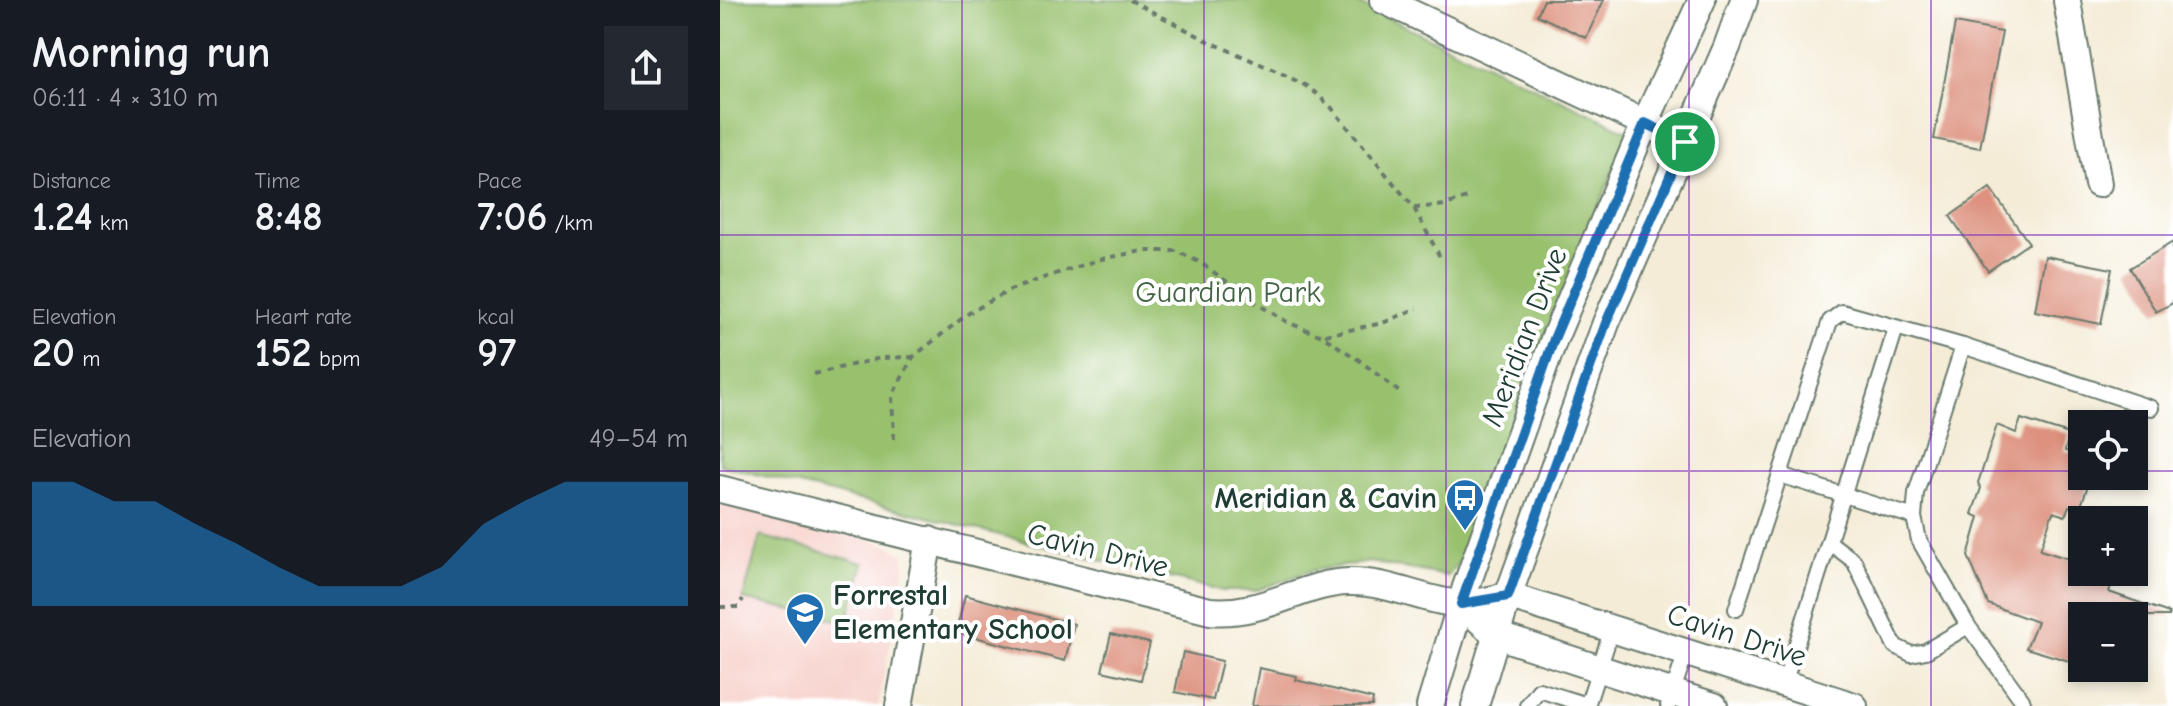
<!DOCTYPE html>
<html lang="en">
<head>
<meta charset="utf-8">
<style>
	body { margin:0; font-family:"Comic Neue",sans-serif; background:#242831; color:#f1f3f6; height:100vh; display:flex; flex-direction:column; font-size:30px; white-space:nowrap }
	* { box-sizing:border-box; margin:0 }
	p { font-size:26px; color:#9ea1a6 }
	.icon { flex:none; width:44px; height:44px; fill:none; stroke:currentColor; stroke-width:2; stroke-linecap:round; stroke-linejoin:round }
	.map { position:relative; flex:1; overflow:hidden }
	.sheet { display:flex; flex-direction:column; background:#171b24; width:720px }
	.sheet>* { flex:none }
	.fabs { position:absolute; left:1348px; top:410px; display:grid; gap:16px }
	.fabs a { display:grid; place-items:center; width:80px; height:80px; border-radius:0px; background:#171b24; box-shadow:0 4px 12px #0003; font-size:40px }
	.pin { position:absolute; display:grid; place-items:center; width:68px; height:68px; color:#fff; margin:-34px; border:4px solid #fff; border-radius:50%; box-shadow:0 2px 8px #0007 }
	.round { display:grid; place-items:center; flex:none; width:84px; height:84px; border-radius:0px; background:#242831 }
	.overview { display:flex; align-items:center; justify-content:space-between; height:136px; padding:0 32px }
	h1 { font-size:44px; font-weight:700; line-height:60px }
	.figures { display:grid; grid-template-columns:repeat(3,1fr); gap:12px; height:136px; padding:8px 32px }
	.figures div { display:grid; align-content:center }
	.figures b { font-size:40px; font-weight:700 }
	.figures small { font-size:22px; font-weight:400 }
	.figures p { font-size:22px }
	.chart { height:224px; padding:16px 32px }
	.chart p { display:flex; justify-content:space-between }
	.chart svg { width:100%; height:144px; margin-top:8px; fill:#1f6fb2; opacity:.7 }
	main { display:flex; flex:1; min-height:0 }
	.map>svg:first-child { display:block }
	.built { fill:#f7d0ca }
	.green { fill:#98c16e; stroke:#5c7f51; stroke-width:2 }
	.building { fill:#dd917e }
	.lines { fill:none; stroke-linecap:round; stroke-linejoin:round }
	.lane-casing { stroke:#6a7a6d; stroke-width:18 }
	.street-casing { stroke:#6a7a6d; stroke-width:30 }
	.path { stroke:#6a7a6d; stroke-width:4; stroke-dasharray:6 6; stroke-linecap:butt }
	.lane { stroke:#fff; stroke-width:14 }
	.street { stroke:#fff; stroke-width:26 }
	.route-casing { stroke:#fff; stroke-width:16 }
	.route { stroke:#1f6fb2; stroke-width:10 }
	.grid { fill:none; stroke:#7b2cbf; stroke-width:2; stroke-opacity:0.55 }
	.labels { text-anchor:middle; stroke-width:8; stroke-linejoin:round; paint-order:stroke }
	.park-label { font-size:30px; fill:#436545; stroke:#fff }
	.street-label { font-size:30px; fill:#1f3d34; stroke:#fff }
	.poi-label { font-size:30px; font-weight:bold; fill:#1f3d34; stroke:#fff; text-anchor:end }
</style>
</head>
<body>
<main>
<section class="sheet">
<div class="overview"><div><h1>Morning run</h1><p>06:11 · 4 × 310 m</p></div><a class="round"><svg class="icon" aria-label="share" viewBox="0 0 24 24"><path d="M12 15V3M7 8l5-5 5 5M5 13v7h14v-7"/></svg></a></div>
<div class="figures">
<div><p>Distance</p><b>1.24<small> km</small></b></div>
<div><p>Time</p><b>8:48</b></div>
<div><p>Pace</p><b>7:06<small> /km</small></b></div>
</div>
<div class="figures">
<div><p>Elevation</p><b>20<small> m</small></b></div>
<div><p>Heart rate</p><b>152<small> bpm</small></b></div>
<div><p>kcal</p><b>97</b></div>
</div>
<div class="chart"><p><span>Elevation</span>49–54 m</p>
<svg viewBox="0 0 160 44" preserveAspectRatio="none"><path d="M0 44V6L10 6L20 12L30 12L40 19L50 25L60 32L70 38L80 38L90 38L100 32L110 19L120 12L130 6L140 6L150 6L160 6V44z"/></svg>
</div>
</section>
<div class="map">
<svg width="1453" height="706" viewBox="0 0 1453 706">
	<rect width="100%" height="100%" fill="#fff"/>
	<filter id="ink" filterUnits="userSpaceOnUse"><feTurbulence type="fractalNoise" baseFrequency=".0125" numOctaves="2"/><feDisplacementMap in="SourceGraphic" scale="16" xChannelSelector="R" yChannelSelector="G"/><feConvolveMatrix kernelMatrix="1 2 1 2 8 2 1 2 1" color-interpolation-filters="sRGB"/></filter>
	<filter id="wash" filterUnits="userSpaceOnUse"><feTurbulence type="fractalNoise" baseFrequency=".006" numOctaves="4" result="noise"/><feDisplacementMap in="SourceGraphic" scale="32" xChannelSelector="R" yChannelSelector="G"/><feGaussianBlur stdDeviation="1.8" result="paint"/><feColorMatrix in="noise" values="0 0 0 0 0 0 0 0 0 0 0 0 0 0 0 0 0 1.4 0 .05"/><feComposite in="paint" operator="in"/></filter>
	<g filter="url(#wash)">
		<rect width="100%" height="100%" fill="#f4ecd7"/>
		<polygon class="built" points="0,502 168,545 184,555 185,566 158,706 0,706"/>
		<g class="green">
			<polygon points="0,0 630,0 909,132 767,482 744,556 728,576 650,562 589,571 535,591 503,591 0,465"/>
			<polygon points="40,536 144,563 127,622 23,599"/>
		</g>
		<g id="blocks">
			<g class="building">
				<polygon points="824,0 884,0 866,38 817,15"/>
				<polygon points="1235,23 1282,32 1260,148 1214,139"/>
				<polygon points="1270,188 1309,243 1268,271 1230,216"/>
				<polygon points="1453,242 1453,303 1436,312 1410,268"/>
				<polygon points="1325,256 1392,269 1381,324 1315,311"/>
				<polygon points="1301,419 1349,434 1345,451 1362,454 1362,476 1371,476 1359,512 1349,506 1345,516 1333,512 1320,550 1362,563 1362,572 1395,572 1389,592 1449,613 1449,616 1362,616 1362,665 1306,648 1317,622 1268,604 1248,556 1259,517 1252,514 1261,488 1258,483 1277,425 1296,433"/>
				<polygon points="245,595 354,624 345,661 236,632"/>
				<polygon points="391,634 430,643 421,680 382,671"/>
				<polygon points="463,652 502,661 493,700 455,692"/>
				<polygon points="539,668 577,676 576,680 653,699 652,706 532,706"/>
			</g>
		</g>
	</g>
	<g filter="url(#ink)">
		<use href="#blocks" fill-opacity="0" stroke="#6a7a6d" stroke-width="2"/>
		<g class="lines">
			<g class="lane-casing">
				<g id="lane">
					<polyline points="1243,346 1196,493 1194,517 1199,540 1248,626 1302,700 1304,706"/>
					<polyline points="1060,475 1194,517"/>
					<polyline points="1109,542 1134,561 1175,646 1191,654 1206,651 1248,626"/>
					<polyline points="1016,609 1110,321 1122,312 1243,346 1431,408"/>
					<polyline points="1064,684 1176,328"/>
					<polyline points="807,706 819,690 867,705"/>
					<polyline points="867,706 892,629"/>
					<polyline points="948,706 966,652"/>
				</g>
			</g>
			<g class="street-casing">
				<g id="street">
					<polyline points="663,0 965,142"/>
					<polyline points="1347,1 1378,184"/>
					<path d="M0,489l490,122c55,5 91,-28 139,-29 39,-1 72,18 110,22 15,1 34,-5 49,-8l346,110"/>
					<polyline points="741,604 775,634 785,638 994,706"/>
					<polyline points="179,706 209,540"/>
					<polyline points="710,706 746,587 834,339 925,123 982,0"/>
					<polyline points="755,706 788,596 886,323 1007,47 1024,0"/>
				</g>
			</g>
			<g class="path">
				<polyline points="410,0 490,42 563,74 590,88 611,107 694,208 720,257"/>
				<polyline points="694,208 726,205 749,197"/>
				<polyline points="605,335 663,323 697,308"/>
				<polyline points="94,374 161,358 193,357"/>
				<polyline points="174,439 172,396 193,357 249,313 290,290 335,274 381,259 423,251 457,251 481,263 536,303 567,322 602,336 639,360 683,395"/>
				<polyline points="0,607 18,607 23,599"/>
				<polyline points="127,622 165,633"/>
			</g>
			<use href="#lane" class="lane"/>
			<use href="#street" class="street"/>
		</g>
	</g>
	<g class="lines" filter="url(#ink)">
		<g class="route-casing">
			<polygon id="route" points="925,123 965,142 886,323 788,596 741,604 834,339"/>
		</g>
		<use href="#route" class="route"/>
	</g>
	<path class="grid" d="M242,0v706M484,0v706M726,0v706M969,0v706M1211,0v706M0,235h1453M0,471h1362M1414,471h39"/>
	<defs>
		<g id="bus-pin" transform="scale(2)"><path d="M0 17L-7.5 6A9.5 9.5 0 1 1 7.5 6Z" fill="#1f6fb2" stroke="#fff"/><path d="M-5-6H5V4H4V6H2V4H-2V6H-4V4H-5ZM-3.5-4V0h7V-4ZM-3.5 1.2v1.5H-2V1.2ZM2 1.2v1.5H3.5V1.2Z" fill="#fff"/></g>
		<g id="school-pin" transform="scale(2)"><path d="M0 17L-7.5 6A9.5 9.5 0 1 1 7.5 6Z" fill="#1f6fb2" stroke="#fff"/><path d="M0-5L7-2L0 1L-7-2ZM-4 1L0 2.5L4 1V4Q0 6-4 4Z" fill="#fff"/></g>
	</defs>
	<g fill-rule="evenodd">
		<use href="#bus-pin" x="745" y="498"/>
		<use href="#school-pin" x="85" y="612"/>
	</g>
	<g class="labels">
		<g class="park-label">
			<text x="508" y="302">Guardian Park</text>
		</g>
		<g class="street-label">
			<text transform="translate(804 337) rotate(-69)" y="10">Meridian Drive</text>
			<text transform="translate(378 550) rotate(14)" y="10">Cavin Drive</text>
			<text transform="translate(1017 635) rotate(18)" y="10">Cavin Drive</text>
		</g>
		<g class="poi-label">
			<text x="717" y="508">Meridian &amp; Cavin</text>
			<text x="113" y="605" text-anchor="start">Forrestal<tspan x="113" dy="34">Elementary School</tspan></text>
		</g>
	</g>
</svg>
<div class="fabs">
<a><svg class="icon" aria-label="locate" viewBox="0 0 24 24"><circle cx="12" cy="12" r="6"/><path d="M12 2v4M12 18v4M2 12h4M18 12h4"/></svg></a>
<a>+</a>
<a>−</a>
</div>
<div class="pin" style="left:965px;top:142px;background:#1e9e55"><svg class="icon" aria-label="arrive" viewBox="0 0 24 24"><path d="M6 21V4h12l-3 4 3 4H6"/></svg></div>
</div>
</main>
</body>
</html>
